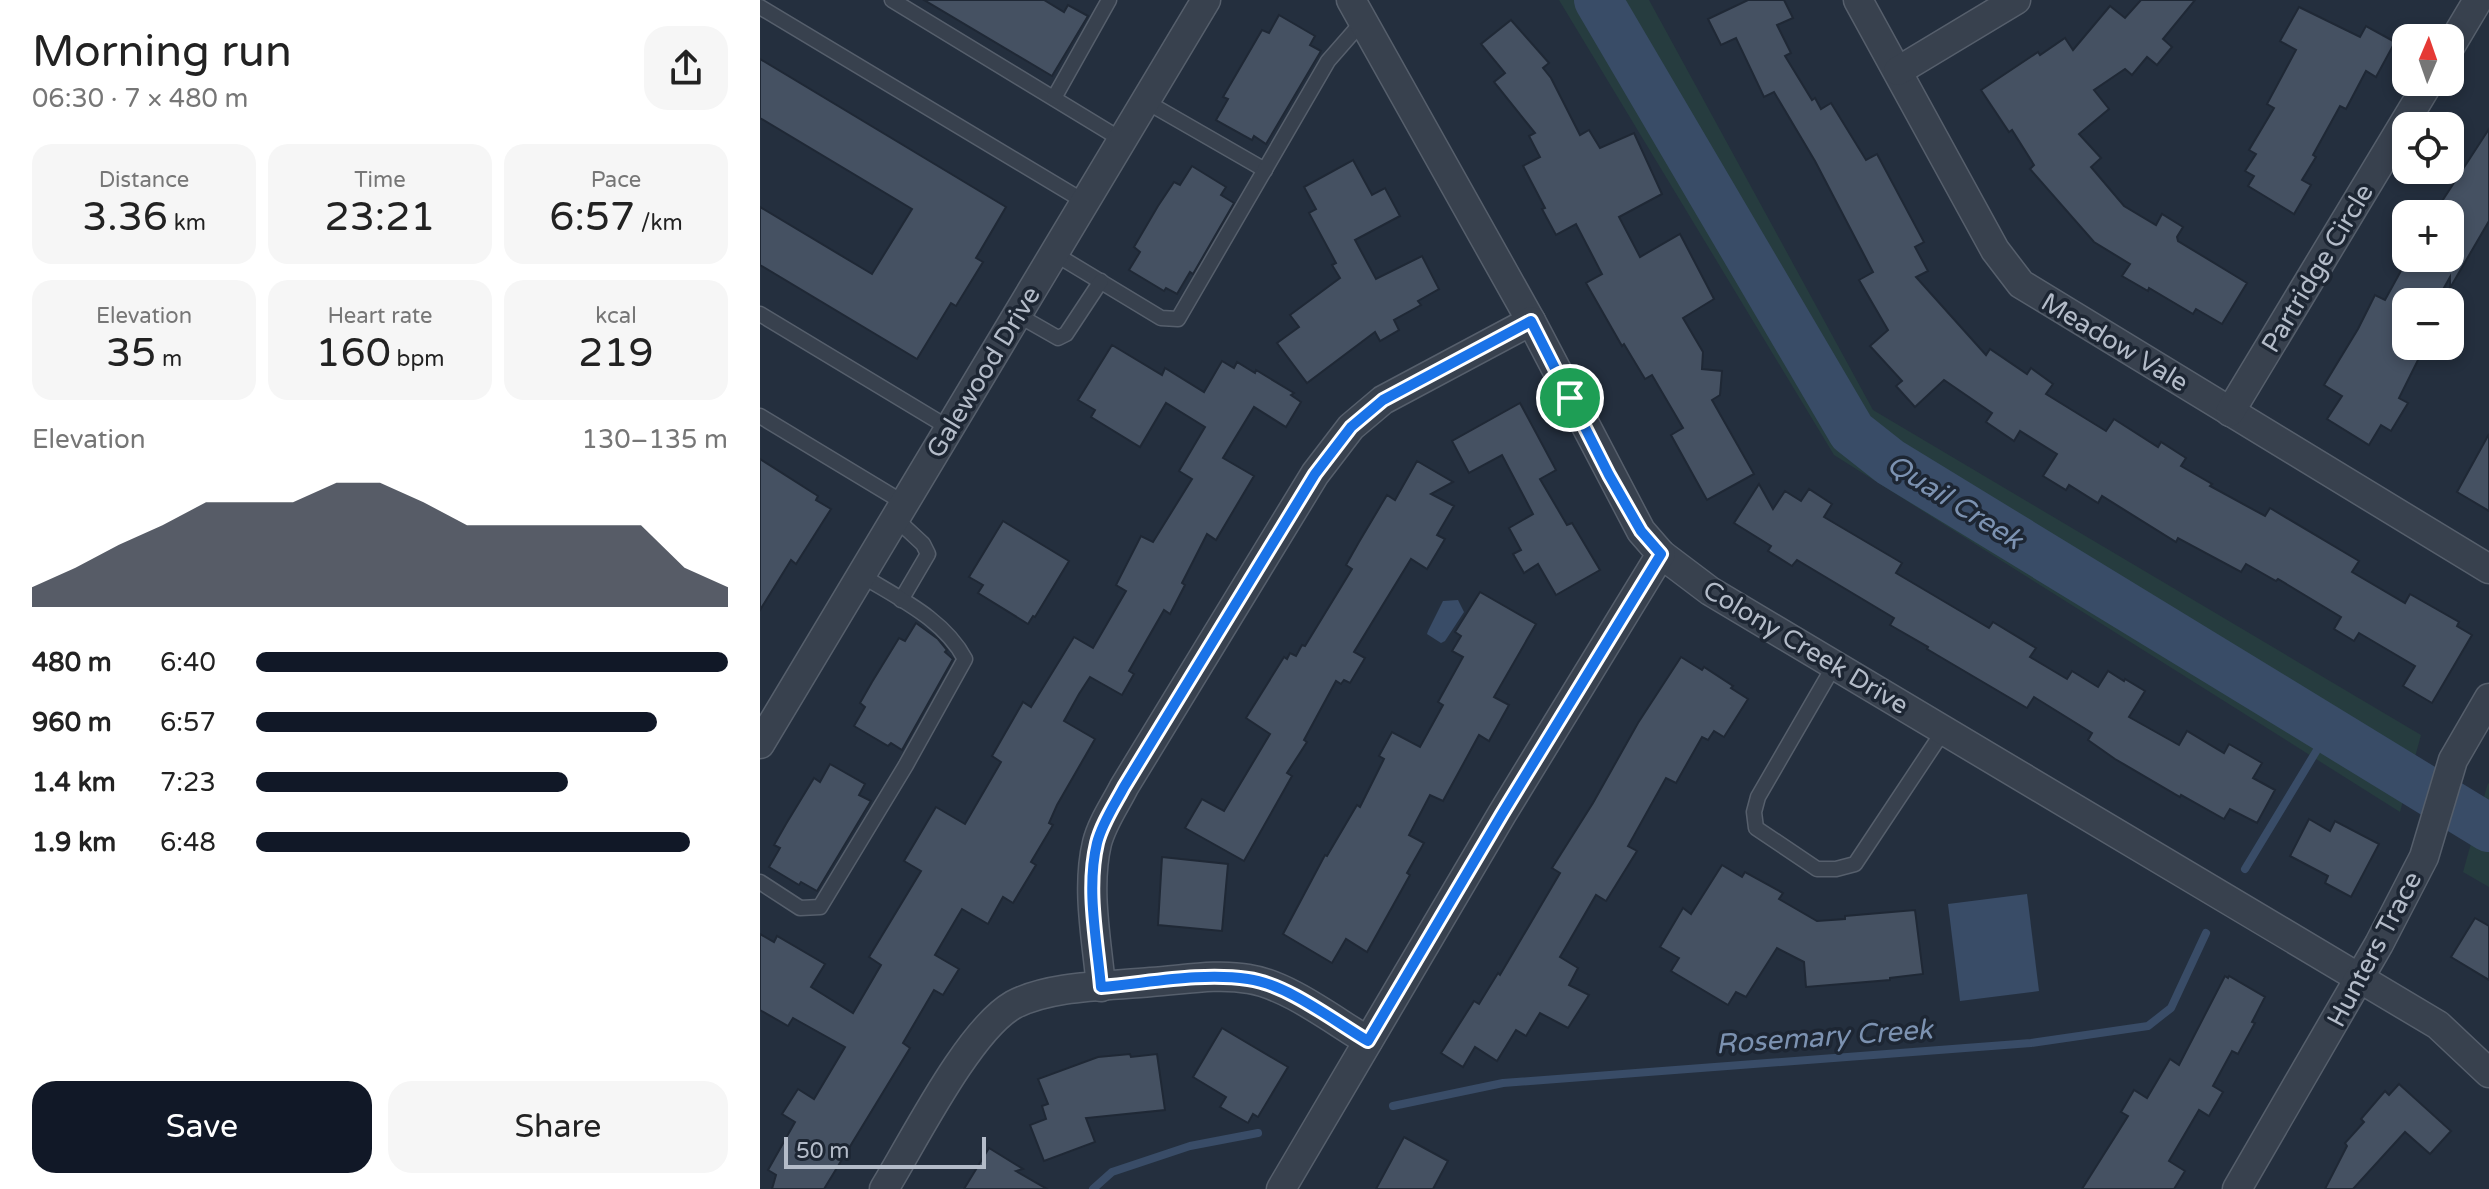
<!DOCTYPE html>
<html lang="en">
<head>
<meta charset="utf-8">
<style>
	body { margin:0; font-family:"Varela Round",sans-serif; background:#f6f6f6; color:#222; height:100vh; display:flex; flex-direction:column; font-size:30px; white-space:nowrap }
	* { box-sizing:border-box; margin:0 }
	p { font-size:26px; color:#767676 }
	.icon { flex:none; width:44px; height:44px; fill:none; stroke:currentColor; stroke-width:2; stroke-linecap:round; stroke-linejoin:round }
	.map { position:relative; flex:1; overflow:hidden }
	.details { display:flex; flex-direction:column; background:#fff; width:760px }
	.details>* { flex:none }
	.needle { width:52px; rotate:2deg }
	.fabs { position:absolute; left:1632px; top:24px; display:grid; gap:16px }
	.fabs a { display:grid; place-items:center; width:72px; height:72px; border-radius:16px; background:#fff; box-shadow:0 4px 12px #0003; font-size:40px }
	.scale { position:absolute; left:24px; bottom:20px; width:202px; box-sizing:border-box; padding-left:8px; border:4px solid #b4bcc9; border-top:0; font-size:22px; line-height:28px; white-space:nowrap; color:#b4bcc9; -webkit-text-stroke:6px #1d2633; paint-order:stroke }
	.pin { position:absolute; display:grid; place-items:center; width:68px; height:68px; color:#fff; margin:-34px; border:4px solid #fff; border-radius:50%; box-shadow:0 2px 8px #0007 }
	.round { display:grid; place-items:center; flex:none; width:84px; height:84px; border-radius:24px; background:#f6f6f6 }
	.headline { display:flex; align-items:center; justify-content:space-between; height:136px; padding:0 32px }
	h1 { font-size:44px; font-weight:600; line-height:60px }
	.figures { display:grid; grid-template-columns:repeat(3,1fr); gap:12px; height:136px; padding:8px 32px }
	.figures div { display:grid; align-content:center; border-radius:20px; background:#f6f6f6; text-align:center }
	.figures b { font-size:40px; font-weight:600 }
	.figures small { font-size:22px; font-weight:400 }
	.figures p { font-size:22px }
	.chart { height:224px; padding:16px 32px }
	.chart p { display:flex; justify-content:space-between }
	.chart svg { width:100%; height:144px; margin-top:8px; fill:#111827; opacity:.7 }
	.button { display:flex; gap:16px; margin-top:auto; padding:16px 32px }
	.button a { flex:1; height:92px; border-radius:24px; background:#111827; color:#fff; font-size:32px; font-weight:600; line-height:92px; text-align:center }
	.button a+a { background:#f6f6f6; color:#222 }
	ul { padding:0 32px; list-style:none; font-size:26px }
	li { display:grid; grid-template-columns:128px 96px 1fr; align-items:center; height:60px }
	li i { height:20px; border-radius:10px; background:#111827 }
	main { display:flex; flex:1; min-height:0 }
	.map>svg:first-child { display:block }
	.green { fill:#263c3f }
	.water { fill:#394c67 }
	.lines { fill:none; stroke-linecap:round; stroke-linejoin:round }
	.stream { stroke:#394c67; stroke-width:8 }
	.river { stroke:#394c67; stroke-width:48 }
	.building { fill:#455162; stroke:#1f2835; stroke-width:2 }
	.lane-casing { stroke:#565f6c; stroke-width:17 }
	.street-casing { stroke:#565f6c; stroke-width:31 }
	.lane { stroke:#38414e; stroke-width:14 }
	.street { stroke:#38414e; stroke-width:28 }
	.route-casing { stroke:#fff; stroke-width:16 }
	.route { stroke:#1a73e8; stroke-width:10 }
	.labels { text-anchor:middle; stroke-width:7; stroke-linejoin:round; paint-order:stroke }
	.street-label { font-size:26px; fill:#b4bcc9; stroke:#1d2633 }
	.water-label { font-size:28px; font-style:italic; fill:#7c92b1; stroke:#1d2633 }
</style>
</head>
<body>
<main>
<section class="details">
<div class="headline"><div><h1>Morning run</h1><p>06:30 · 7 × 480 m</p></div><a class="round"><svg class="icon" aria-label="share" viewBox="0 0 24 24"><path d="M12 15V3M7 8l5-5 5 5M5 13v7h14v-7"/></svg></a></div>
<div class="figures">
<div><p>Distance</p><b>3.36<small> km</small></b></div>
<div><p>Time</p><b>23:21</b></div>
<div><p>Pace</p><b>6:57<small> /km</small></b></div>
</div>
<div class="figures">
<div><p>Elevation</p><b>35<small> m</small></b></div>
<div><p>Heart rate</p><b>160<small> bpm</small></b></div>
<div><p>kcal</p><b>219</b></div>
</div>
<div class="chart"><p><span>Elevation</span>130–135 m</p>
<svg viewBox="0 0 160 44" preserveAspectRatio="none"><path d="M0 44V38L10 32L20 25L30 19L40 12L50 12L60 12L70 6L80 6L90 12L100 19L110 19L120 19L130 19L140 19L150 32L160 38V44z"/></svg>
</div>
<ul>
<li><b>480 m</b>6:40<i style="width:100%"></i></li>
<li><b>960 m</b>6:57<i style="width:85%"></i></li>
<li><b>1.4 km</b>7:23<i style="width:66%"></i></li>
<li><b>1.9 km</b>6:48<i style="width:92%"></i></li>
</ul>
<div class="button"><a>Save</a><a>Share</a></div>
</section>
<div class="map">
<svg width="1729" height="1189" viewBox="0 0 1729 1189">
	<rect width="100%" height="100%" fill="#242f3e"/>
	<g class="green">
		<polygon points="799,0 889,0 1113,410 1661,735 1640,812 1074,455"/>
		<polygon points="1728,783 1729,784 1729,887 1703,872"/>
	</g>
	<g class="water">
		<polygon points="698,600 704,612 685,641 681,643 667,634 668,631 683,601"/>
		<polygon points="1267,894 1279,991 1200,1001 1188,904"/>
	</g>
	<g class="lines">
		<g class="stream">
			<polyline points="1485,869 1560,745 1579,736"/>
			<polyline points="633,1106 743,1083 1271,1043 1388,1026 1411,1008 1446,933"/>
			<polyline points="333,1189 352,1172 430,1146 498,1133"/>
		</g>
		<polyline class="river" points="838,0 1092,432 1130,462 1729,828"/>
	</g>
	<g class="building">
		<polygon points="164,0 284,0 304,12 308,5 328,16 292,76"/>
		<polygon points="988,0 1024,0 1033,18 1017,25 1031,53 1025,56 1052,100 1055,98 1061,109 1071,103 1106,160 1117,154 1164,242 1155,247 1168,271 1156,277 1226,355 1230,349 1267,374 1271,368 1293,384 1286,394 1346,431 1354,419 1398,447 1401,442 1426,458 1421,466 1452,484 1450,486 1505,516 1510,508 1599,561 1592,572 1645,603 1650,594 1699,622 1697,626 1712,635 1672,703 1643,686 1655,666 1599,633 1594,641 1574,629 1581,617 1518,579 1516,581 1486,564 1481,572 1418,538 1416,542 1342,496 1338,503 1309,485 1306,490 1283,476 1297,454 1260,431 1254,441 1226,422 1232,413 1184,380 1155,407 1136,386 1142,381 1110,346 1128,330 1099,280 1113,272 1055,161 1014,92 1004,97 976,38 961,45 948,19"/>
		<polygon points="1381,0 1435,0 1403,39 1412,47 1397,65 1387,57 1372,75 1365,69 1334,90 1349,109 1319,134 1341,158 1331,167 1364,206 1396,225 1402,214 1423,227 1417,237 1418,241 1487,283 1462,324 1436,309 1433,314 1389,288 1388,291 1362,276 1370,264 1334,242 1270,169 1274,165 1252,130 1249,132 1221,90 1278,52 1280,55 1305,38 1313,50 1350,6 1365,18"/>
		<polygon points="1539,7 1600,37 1606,26 1635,42 1616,77 1606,71 1586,109 1580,106 1553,155 1556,157 1542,180 1551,185 1534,214 1488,186 1494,176 1485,171 1496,154 1489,150 1514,108 1507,104 1536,50 1520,41"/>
		<polygon points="519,15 555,36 550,45 561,51 506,144 494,136 492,140 456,120 468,99 463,97 502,30 509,33"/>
		<polygon points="751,20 789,63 783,68 791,78 820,135 829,130 840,148 874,133 902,194 859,217 880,257 920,234 954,299 923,318 943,352 942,369 962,371 960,395 952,400 994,474 947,500 911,435 923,428 892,375 885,379 864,344 862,346 826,283 842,274 816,224 796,235 782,209 785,208 763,166 780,157 769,136 775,133 734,82 745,73 721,44"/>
		<polygon points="0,59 246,207 216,258 223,262 196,306 191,303 157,359 0,265 0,207 112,274 152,209 0,118"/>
		<polygon points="1729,129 1729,221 1690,288 1690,277 1676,302 1646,302 1646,346 1665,346 1639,398 1648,403 1631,431 1621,425 1609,445 1567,419 1582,396 1564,385 1598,329 1615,295 1625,300 1648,258 1690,258 1690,214 1675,212"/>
		<polygon points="593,160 612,195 625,188 640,216 595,240 616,279 662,256 679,289 658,301 661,305 634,320 639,330 620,341 615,332 547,383 517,343 539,327 530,315 580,278 572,265 576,263 549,213 556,209 544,187"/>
		<polygon points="432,166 466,187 461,195 474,203 433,274 430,272 417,294 406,288 404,291 369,270 380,252 374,247 398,206 414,182 420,185"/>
		<polygon points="352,345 402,375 405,368 444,392 462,361 474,368 477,362 495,373 496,370 534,393 531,395 541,402 526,427 494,407 463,458 494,476 456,540 447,534 422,583 425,585 410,614 404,610 369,671 374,674 362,695 330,677 319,694 304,721 335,739 297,805 289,823 293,825 271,862 276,865 253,903 243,897 228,924 202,909 175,955 199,969 183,995 174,990 143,1043 150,1048 64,1189 12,1189 16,1175 8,1170 35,1122 22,1114 38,1089 54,1099 85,1047 33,1018 28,1026 0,1010 0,934 14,942 17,936 65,964 51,987 93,1013 121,965 109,957 161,871 144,861 176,807 205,824 241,762 232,756 263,702 271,707 314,637 333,648 366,591 356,585 381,536 393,542 432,479 419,471 445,427 406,403 380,447 331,417 335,410 318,400"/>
		<polygon points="760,403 796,470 780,479 807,525 812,523 840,570 796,595 778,564 764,573 753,554 761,550 749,528 773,514 742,455 709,473 692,441"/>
		<polygon points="1729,434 1729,511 1697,492"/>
		<polygon points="0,459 58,496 56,500 71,509 36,564 31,560 0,610"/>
		<polygon points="657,461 693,482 671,494 694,506 677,535 685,539 667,569 651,559 594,652 605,658 590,683 584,680 581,684 576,681 544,740 547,742 527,773 532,776 484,861 425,828 442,799 464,811 510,734 486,718 524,657 527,659 530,653 536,656 542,645 545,646 592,569 586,565 599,542 627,495 635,500"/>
		<polygon points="999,484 1013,509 1025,491 1041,501 1049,489 1072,504 1064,517 1142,563 1136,573 1229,628 1233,622 1276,648 1270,657 1307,679 1312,671 1338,687 1348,671 1364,681 1365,679 1385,691 1369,717 1419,745 1427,731 1464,753 1469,744 1502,763 1493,778 1515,790 1497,823 1470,809 1464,819 1421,795 1420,797 1355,759 1328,740 1332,733 1274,697 1267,708 1177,655 1167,649 1168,647 1130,625 1134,618 1037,560 1032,566 1008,551 1011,546 974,523"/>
		<polygon points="243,521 309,561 275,617 273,616 268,624 218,593 223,585 209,577"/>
		<polygon points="720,592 776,624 734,697 749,705 729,741 719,735 683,801 670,795 649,835 664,843 647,873 650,875 607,952 586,939 572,963 523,934 565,855 567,856 597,805 600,807 624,759 619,756 632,732 660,747 683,705 678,702 703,657 692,651 701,636 695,632"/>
		<polygon points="156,623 178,639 187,650 185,652 193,659 142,750 131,743 128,746 94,726 105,707 100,703 112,682 139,638 145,641"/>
		<polygon points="921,657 942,670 944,667 973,686 971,688 988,699 964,737 954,731 948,740 942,737 916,783 906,778 868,846 877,851 846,901 836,895 800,957 818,968 809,985 829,995 808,1028 780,1013 766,1036 756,1030 737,1061 715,1047 703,1067 681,1053 714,1001 719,1004 738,973 740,975 800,873 792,868 833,803 878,723"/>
		<polygon points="70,764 105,784 99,795 111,801 57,891 41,882 39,885 9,867 20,848 14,845 26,824 54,778 60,782"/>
		<polygon points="1549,819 1570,831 1575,821 1619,844 1591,897 1565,883 1568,876 1530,856"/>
		<polygon points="402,857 468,864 462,931 398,925"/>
		<polygon points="962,865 982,877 985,872 1023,893 1019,899 1057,921 1085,919 1085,916 1155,910 1163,974 1130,978 1130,980 1046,987 1044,962 1017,948 986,997 976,992 968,1005 911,971 919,958 900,947 923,908 931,914"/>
		<polygon points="1715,918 1729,926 1729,980 1691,957"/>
		<polygon points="1465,976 1468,978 1469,976 1505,997 1492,1022 1495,1023 1478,1054 1472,1051 1453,1086 1463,1092 1449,1116 1439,1110 1409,1161 1425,1171 1414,1189 1322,1189 1368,1116 1361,1112 1374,1090 1387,1098 1410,1059 1419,1065"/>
		<polygon points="462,1028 528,1067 498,1117 493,1114 488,1123 460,1107 466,1097 433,1077"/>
		<polygon points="370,1054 371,1057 397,1054 405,1110 326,1118 335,1142 284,1161 270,1125 286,1119 282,1106 288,1104 278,1079 338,1057"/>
		<polygon points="1639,1084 1691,1131 1670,1154 1645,1132 1593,1189 1565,1189 1587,1146 1585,1143 1604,1122 1601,1119 1625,1091 1629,1095"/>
		<polygon points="644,1137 688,1161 673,1189 616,1189"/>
		<polygon points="229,1148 263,1169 256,1171 287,1189 204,1189"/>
	</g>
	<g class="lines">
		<g class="lane-casing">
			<g id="lane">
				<polyline points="132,0 362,140"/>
				<polyline points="0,7 325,202"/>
				<polyline points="294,98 349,0"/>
				<polyline points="385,101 505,170"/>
				<polyline points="295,254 401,318 418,319 568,61 603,21"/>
				<polyline points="0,314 189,428"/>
				<polyline points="258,315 298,338 306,334 341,281"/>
				<polyline points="0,416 144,503"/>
				<polyline points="135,518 163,544 168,554 141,600"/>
				<polyline points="1075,664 998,797 994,812 996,828 1057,869 1076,869 1095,864 1184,730"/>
				<path d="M0,882l40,26 20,-1 86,-142 59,-106c-21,-40 -67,-61 -104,-84"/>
			</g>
		</g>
		<g class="street-casing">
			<g id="street">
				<polyline points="591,0 771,321 881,531 901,554 950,591 1678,1025 1729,1073"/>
				<polyline points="1098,0 1235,250 1261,284 1729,569"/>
				<polyline points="1690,47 1718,0"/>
				<polyline points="1138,71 1256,0"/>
				<polyline points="1470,412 1669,82"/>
				<polyline points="0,744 446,0"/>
				<path d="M341,987c-4,-46 -15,-98 -4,-144 5,-20 18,-38 27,-56l191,-313 36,-47 32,-27 148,-79"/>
				<path d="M124,1189c29,-47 84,-158 129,-184 37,-20 97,-19 138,-23 32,-2 66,-9 98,-3 39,6 85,42 119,62"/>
				<polyline points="521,1189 742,814 901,554"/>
				<polyline points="1477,1189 1619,944 1664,857 1693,760 1729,698"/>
			</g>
		</g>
		<use href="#lane" class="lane"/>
		<use href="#street" class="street"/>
	</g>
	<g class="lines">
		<g class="route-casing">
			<path id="route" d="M771,321l78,154 32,56 20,23 -159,260 -134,227c-34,-20 -81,-57 -120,-62 -47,-7 -99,4 -147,8 -4,-46 -15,-98 -4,-144 5,-20 18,-39 27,-56l191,-313 36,-47 32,-27z"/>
		</g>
		<use href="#route" class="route"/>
	</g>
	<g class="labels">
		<g class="street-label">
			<text transform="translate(1557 268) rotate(-59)" y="9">Partridge Circle</text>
			<text transform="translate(1355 342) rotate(31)" y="9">Meadow Vale</text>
			<text transform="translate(223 372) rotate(-59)" y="9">Galewood Drive</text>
			<text transform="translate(1046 647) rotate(31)" y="9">Colony Creek Drive</text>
			<text transform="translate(1614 949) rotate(-62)" y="9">Hunters Trace</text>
		</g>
		<g class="water-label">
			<text transform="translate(1195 501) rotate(32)" y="10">Quail Creek</text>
			<text transform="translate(1064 1036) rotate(-4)" y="10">Rosemary Creek</text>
		</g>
	</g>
</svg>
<div class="fabs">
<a><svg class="needle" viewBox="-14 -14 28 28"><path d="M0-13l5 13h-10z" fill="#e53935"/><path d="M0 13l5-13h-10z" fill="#767676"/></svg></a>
<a><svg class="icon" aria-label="locate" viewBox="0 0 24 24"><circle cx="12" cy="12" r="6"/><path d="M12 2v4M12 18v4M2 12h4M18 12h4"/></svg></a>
<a>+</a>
<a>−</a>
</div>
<div class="scale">50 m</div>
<div class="pin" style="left:810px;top:398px;background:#1e9e55"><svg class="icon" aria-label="arrive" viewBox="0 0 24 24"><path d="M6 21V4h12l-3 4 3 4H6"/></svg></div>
</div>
</main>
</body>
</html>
